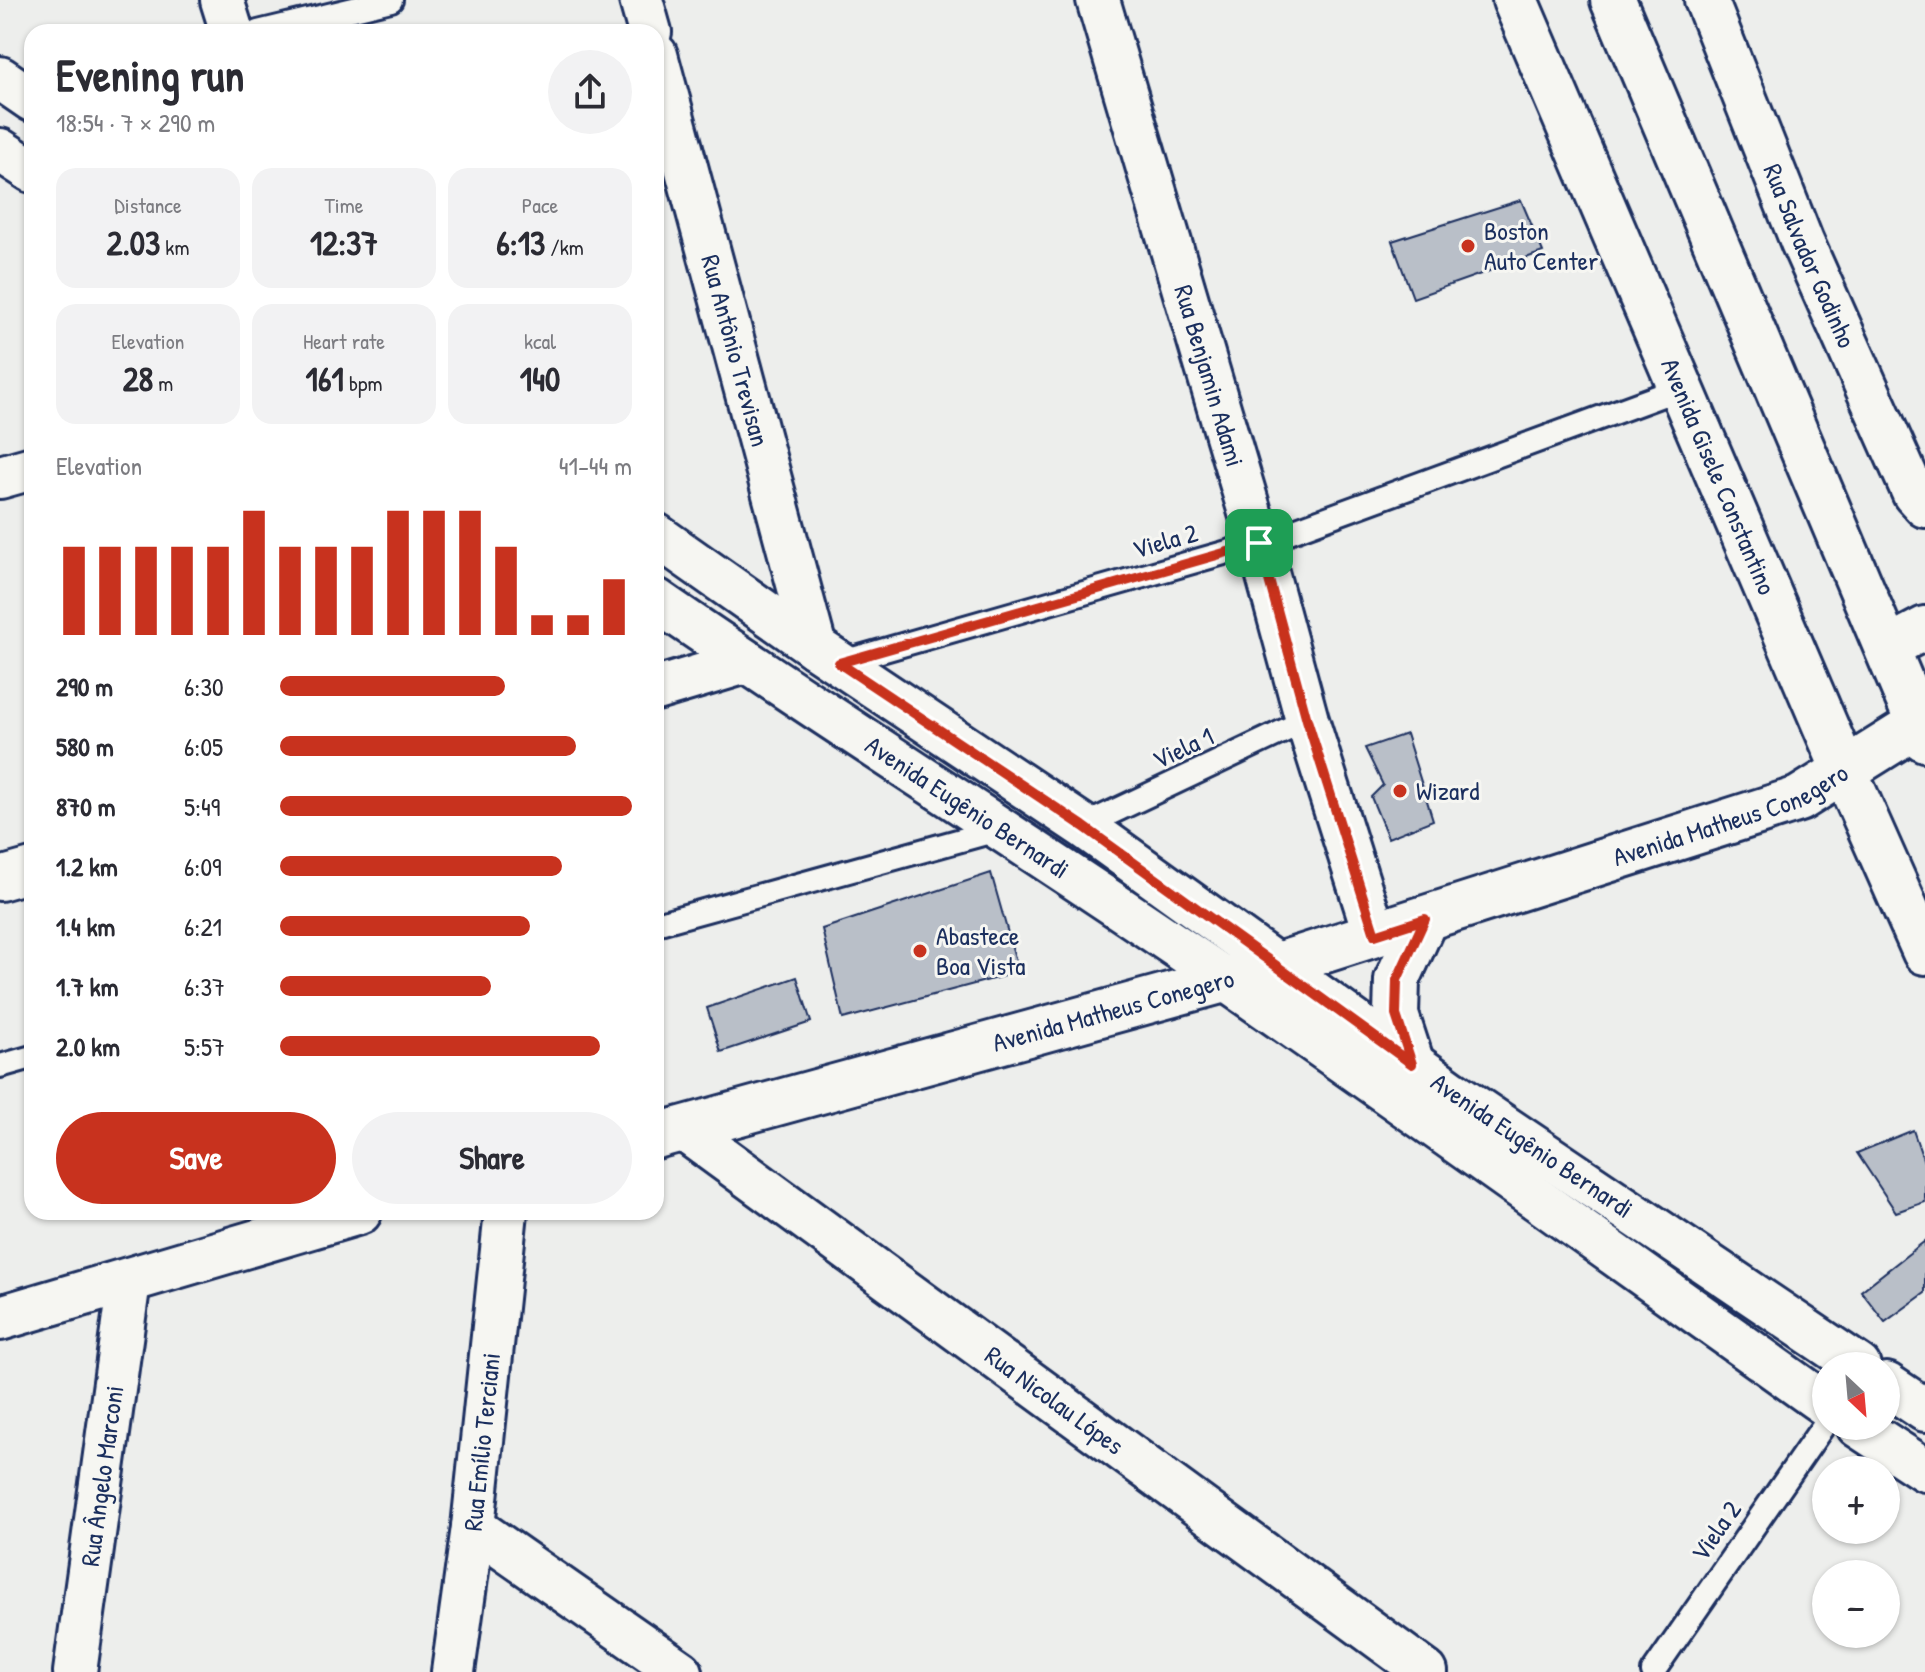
<!DOCTYPE html>
<html lang="en">
<head>
<meta charset="utf-8">
<style>
	body { margin:0; font-family:"Patrick Hand",sans-serif; background:#f2f2f3; color:#2b2b33; height:100vh; display:flex; flex-direction:column; font-size:30px; white-space:nowrap }
	* { box-sizing:border-box; margin:0 }
	p { font-size:26px; color:#7c7c81 }
	.icon { flex:none; width:44px; height:44px; fill:none; stroke:currentColor; stroke-width:2; stroke-linecap:round; stroke-linejoin:round }
	.map { position:relative; flex:1; overflow:hidden }
	.panel { position:absolute; left:24px; top:24px; width:640px; height:1196px; display:flex; flex-direction:column; background:#fff; border-radius:24px; box-shadow:0 2px 6px #0004 }
	.panel>* { flex:none }
	.needle { width:52px; rotate:154deg }
	.buttons { position:absolute; left:1812px; top:1352px; display:grid; gap:16px }
	.buttons a { display:grid; place-items:center; width:88px; height:88px; border-radius:50%; background:#fff; box-shadow:0 2px 6px #0004; font-size:40px }
	.pin { position:absolute; display:grid; place-items:center; width:68px; height:68px; color:#fff; margin:-34px; border-radius:16px; box-shadow:0 4px 12px #0006 }
	.round { display:grid; place-items:center; flex:none; width:84px; height:84px; border-radius:42px; background:#f2f2f3 }
	.overview { display:flex; align-items:center; justify-content:space-between; height:136px; padding:0 32px }
	h1 { font-size:44px; font-weight:700; line-height:60px }
	.figures { display:grid; grid-template-columns:repeat(3,1fr); gap:12px; height:136px; padding:8px 32px }
	.figures div { display:grid; align-content:center; border-radius:20px; background:#f2f2f3; text-align:center }
	.figures b { font-size:34px; font-weight:700 }
	.figures small { font-size:22px; font-weight:400 }
	.figures p { font-size:22px }
	.chart { height:224px; padding:16px 32px }
	.chart p { display:flex; justify-content:space-between }
	.chart svg { width:100%; height:144px; margin-top:8px; stroke:#c8321e; stroke-width:6 }
	.action { display:flex; gap:16px; margin-top:auto; padding:16px 32px }
	.action a { flex:1; height:92px; border-radius:48px; background:#c8321e; color:#fff; font-size:32px; font-weight:700; line-height:92px; text-align:center }
	.action a+a { background:#f2f2f3; color:#2b2b33 }
	ul { padding:0 32px; list-style:none; font-size:26px }
	li { display:grid; grid-template-columns:128px 96px 1fr; align-items:center; height:60px }
	li i { height:20px; border-radius:10px; background:#c8321e }
	.map>svg:first-child { display:block }
	.building { fill:#b9bfc8; stroke:#1b2f5e; stroke-width:2 }
	.lines { fill:none; stroke-linecap:round; stroke-linejoin:round }
	.service-casing { stroke:#1b2f5e; stroke-width:28 }
	.minor-casing { stroke:#1b2f5e; stroke-width:48 }
	.secondary-casing { stroke:#1b2f5e; stroke-width:50 }
	.service { stroke:#f6f6f2; stroke-width:22 }
	.minor { stroke:#f6f6f2; stroke-width:42 }
	.secondary { stroke:#f6f6f2; stroke-width:44 }
	.route-casing { stroke:#fff; stroke-width:16 }
	.route { stroke:#c8321e; stroke-width:10 }
	.poi-dot { fill:#c8321e; stroke:#f6f6f2; stroke-width:3 }
	.labels { text-anchor:middle; stroke-width:6; stroke-linejoin:round; paint-order:stroke }
	.poi-label { font-size:26px; fill:#1b2f5e; stroke:#f6f6f2; text-anchor:start }
	.street-label { font-size:26px; fill:#1b2f5e; stroke:#f6f6f2 }
</style>
</head>
<body>
<div class="map">
<svg width="1925" height="1672" viewBox="0 0 1925 1672">
	<rect width="100%" height="100%" fill="#edeeec"/>
	<filter id="ink" filterUnits="userSpaceOnUse"><feTurbulence type="fractalNoise" baseFrequency=".0125" numOctaves="2"/><feDisplacementMap in="SourceGraphic" scale="16" xChannelSelector="R" yChannelSelector="G"/><feConvolveMatrix kernelMatrix="1 2 1 2 8 2 1 2 1" color-interpolation-filters="sRGB"/></filter>
	<g filter="url(#ink)">
		<g class="building">
			<polygon points="1521,200 1543,252 1413,298 1392,241"/>
			<polygon points="1406,734 1433,820 1388,838 1371,797 1383,785 1365,748"/>
			<polygon points="991,873 1019,972 843,1019 822,929"/>
			<polygon points="797,977 811,1022 721,1052 707,1008"/>
			<polygon points="1913,1130 1925,1165 1925,1202 1896,1212 1857,1153"/>
			<polygon points="1925,1241 1925,1293 1885,1322 1861,1291"/>
		</g>
		<g class="lines">
			<g class="service-casing">
				<g id="service">
					<polyline points="258,32 391,0"/>
					<polyline points="839,663 1259,543 1681,388"/>
					<polyline points="1083,826 1307,720"/>
					<polyline points="656,924 1001,829"/>
					<polyline points="0,1066 32,1057"/>
					<polyline points="1653,1672 1826,1422"/>
				</g>
			</g>
			<g class="minor-casing">
				<g id="minor">
					<polyline points="222,0 232,32"/>
					<polyline points="641,0 650,32"/>
					<path id="s1" d="M1098,0l161,543 48,177 68,215"/>
					<path id="s2" d="M1706,0l96,242 112,252 11,12"/>
					<path id="s3" d="M656,55l159,592"/>
					<polyline points="0,78 32,100"/>
					<polyline points="0,150 32,171"/>
					<polyline points="0,477 32,468"/>
					<path id="s4" d="M656,535l159,112 268,179 368,265 408,275"/>
					<path id="s5" d="M656,600c188,130 382,250 570,380 201,139 400,283 600,425"/>
					<polyline points="1887,648 1925,628"/>
					<polyline points="656,689 746,662"/>
					<polyline points="0,879 32,870"/>
					<path id="s6" d="M683,1129l743,543"/>
					<polyline points="1886,1384 1925,1410"/>
					<polyline points="1858,1426 1925,1470"/>
					<polyline points="473,1527 681,1672"/>
					<path id="s7" d="M75,1672l54,-391"/>
					<path id="s8" d="M453,1672l20,-145 33,-315"/>
				</g>
			</g>
			<g class="secondary-casing">
				<g id="secondary">
					<path id="s9" d="M1515,0l330,772 80,180"/>
					<polyline points="1613,0 1925,739"/>
					<polyline points="1412,1064 1396,1015 1397,980 1425,919"/>
					<path id="s10" d="M656,1136l619,-170 524,-167 120,-75"/>
					<polyline points="0,1318 359,1212"/>
				</g>
			</g>
			<use href="#service" class="service"/>
			<use href="#minor" class="minor"/>
			<use href="#secondary" class="secondary"/>
		</g>
	</g>
	<g class="lines" filter="url(#ink)">
		<g class="route-casing">
			<polygon id="route" points="1259,543 1307,720 1375,935 1425,919 1397,980 1396,1015 1412,1064 1083,826 839,663"/>
		</g>
		<use href="#route" class="route"/>
	</g>
	<g class="poi-dot">
		<circle cx="1468" cy="246" r="8"/>
		<circle cx="1400" cy="791" r="8"/>
		<circle cx="920" cy="951" r="8"/>
	</g>
	<g class="labels">
		<g class="poi-label">
			<text x="1484" y="240">Boston<tspan x="1484" dy="30">Auto Center</tspan></text>
			<text x="1416" y="800">Wizard</text>
			<text x="936" y="945">Abastece<tspan x="936" dy="30">Boa Vista</tspan></text>
		</g>
		<g class="street-label">
			<text dy="9" stroke="none"><textPath href="#s2" startOffset="276">Rua Salvador Godinho</textPath></text>
			<text dy="9" stroke="none"><textPath href="#s3" startOffset="306">Rua Antônio Trevisan</textPath></text>
			<text dy="9" stroke="none"><textPath href="#s1" startOffset="392">Rua Benjamin Adami</textPath></text>
			<text dy="9" stroke="none"><textPath href="#s9" startOffset="518">Avenida Gisele Constantino</textPath></text>
			<text transform="translate(1165 541) rotate(-16)" y="9">Viela 2</text>
			<text transform="translate(1183 748) rotate(-25)" y="9">Viela 1</text>
			<text dy="9" stroke="none"><textPath href="#s5" startOffset="374">Avenida Eugênio Bernardi</textPath></text>
			<text dy="9" stroke="none"><textPath href="#s10" startOffset="1122">Avenida Matheus Conegero</textPath></text>
			<text dy="9" stroke="none"><textPath href="#s10" startOffset="474">Avenida Matheus Conegero</textPath></text>
			<text dy="9" stroke="none"><textPath href="#s4" startOffset="1068">Avenida Eugênio Bernardi</textPath></text>
			<text dy="9" stroke="none"><textPath href="#s6" startOffset="460">Rua Nicolau Lópes</textPath></text>
			<text dy="9" stroke="none"><textPath href="#s8" startOffset="232">Rua Emílio Terciani</textPath></text>
			<text dy="9" stroke="none"><textPath href="#s7" startOffset="198">Rua Ângelo Marconi</textPath></text>
			<text transform="translate(1716 1531) rotate(-55)" y="9">Viela 2</text>
		</g>
	</g>
</svg>
<div class="buttons">
<a><svg class="needle" viewBox="-14 -14 28 28"><path d="M0-13l5 13h-10z" fill="#e53935"/><path d="M0 13l5-13h-10z" fill="#7c7c81"/></svg></a>
<a>+</a>
<a>−</a>
</div>
<div class="pin" style="left:1259px;top:543px;background:#1e9e55"><svg class="icon" aria-label="arrive" viewBox="0 0 24 24"><path d="M6 21V4h12l-3 4 3 4H6"/></svg></div>
<section class="panel">
<div class="overview"><div><h1>Evening run</h1><p>18:54 · 7 × 290 m</p></div><a class="round"><svg class="icon" aria-label="share" viewBox="0 0 24 24"><path d="M12 15V3M7 8l5-5 5 5M5 13v7h14v-7"/></svg></a></div>
<div class="figures">
<div><p>Distance</p><b>2.03<small> km</small></b></div>
<div><p>Time</p><b>12:37</b></div>
<div><p>Pace</p><b>6:13<small> /km</small></b></div>
</div>
<div class="figures">
<div><p>Elevation</p><b>28<small> m</small></b></div>
<div><p>Heart rate</p><b>161<small> bpm</small></b></div>
<div><p>kcal</p><b>140</b></div>
</div>
<div class="chart"><p><span>Elevation</span>41–44 m</p>
<svg viewBox="0 0 160 44" preserveAspectRatio="none"><path d="M5 44V17M15 44V17M25 44V17M35 44V17M45 44V17M55 44V6M65 44V17M75 44V17M85 44V17M95 44V6M105 44V6M115 44V6M125 44V17M135 44V38M145 44V38M155 44V27"/></svg>
</div>
<ul>
<li><b>290 m</b>6:30<i style="width:64%"></i></li>
<li><b>580 m</b>6:05<i style="width:84%"></i></li>
<li><b>870 m</b>5:49<i style="width:100%"></i></li>
<li><b>1.2 km</b>6:09<i style="width:80%"></i></li>
<li><b>1.4 km</b>6:21<i style="width:71%"></i></li>
<li><b>1.7 km</b>6:37<i style="width:60%"></i></li>
<li><b>2.0 km</b>5:57<i style="width:91%"></i></li>
</ul>
<div class="action"><a>Save</a><a>Share</a></div>
</section>
</div>
</body>
</html>
